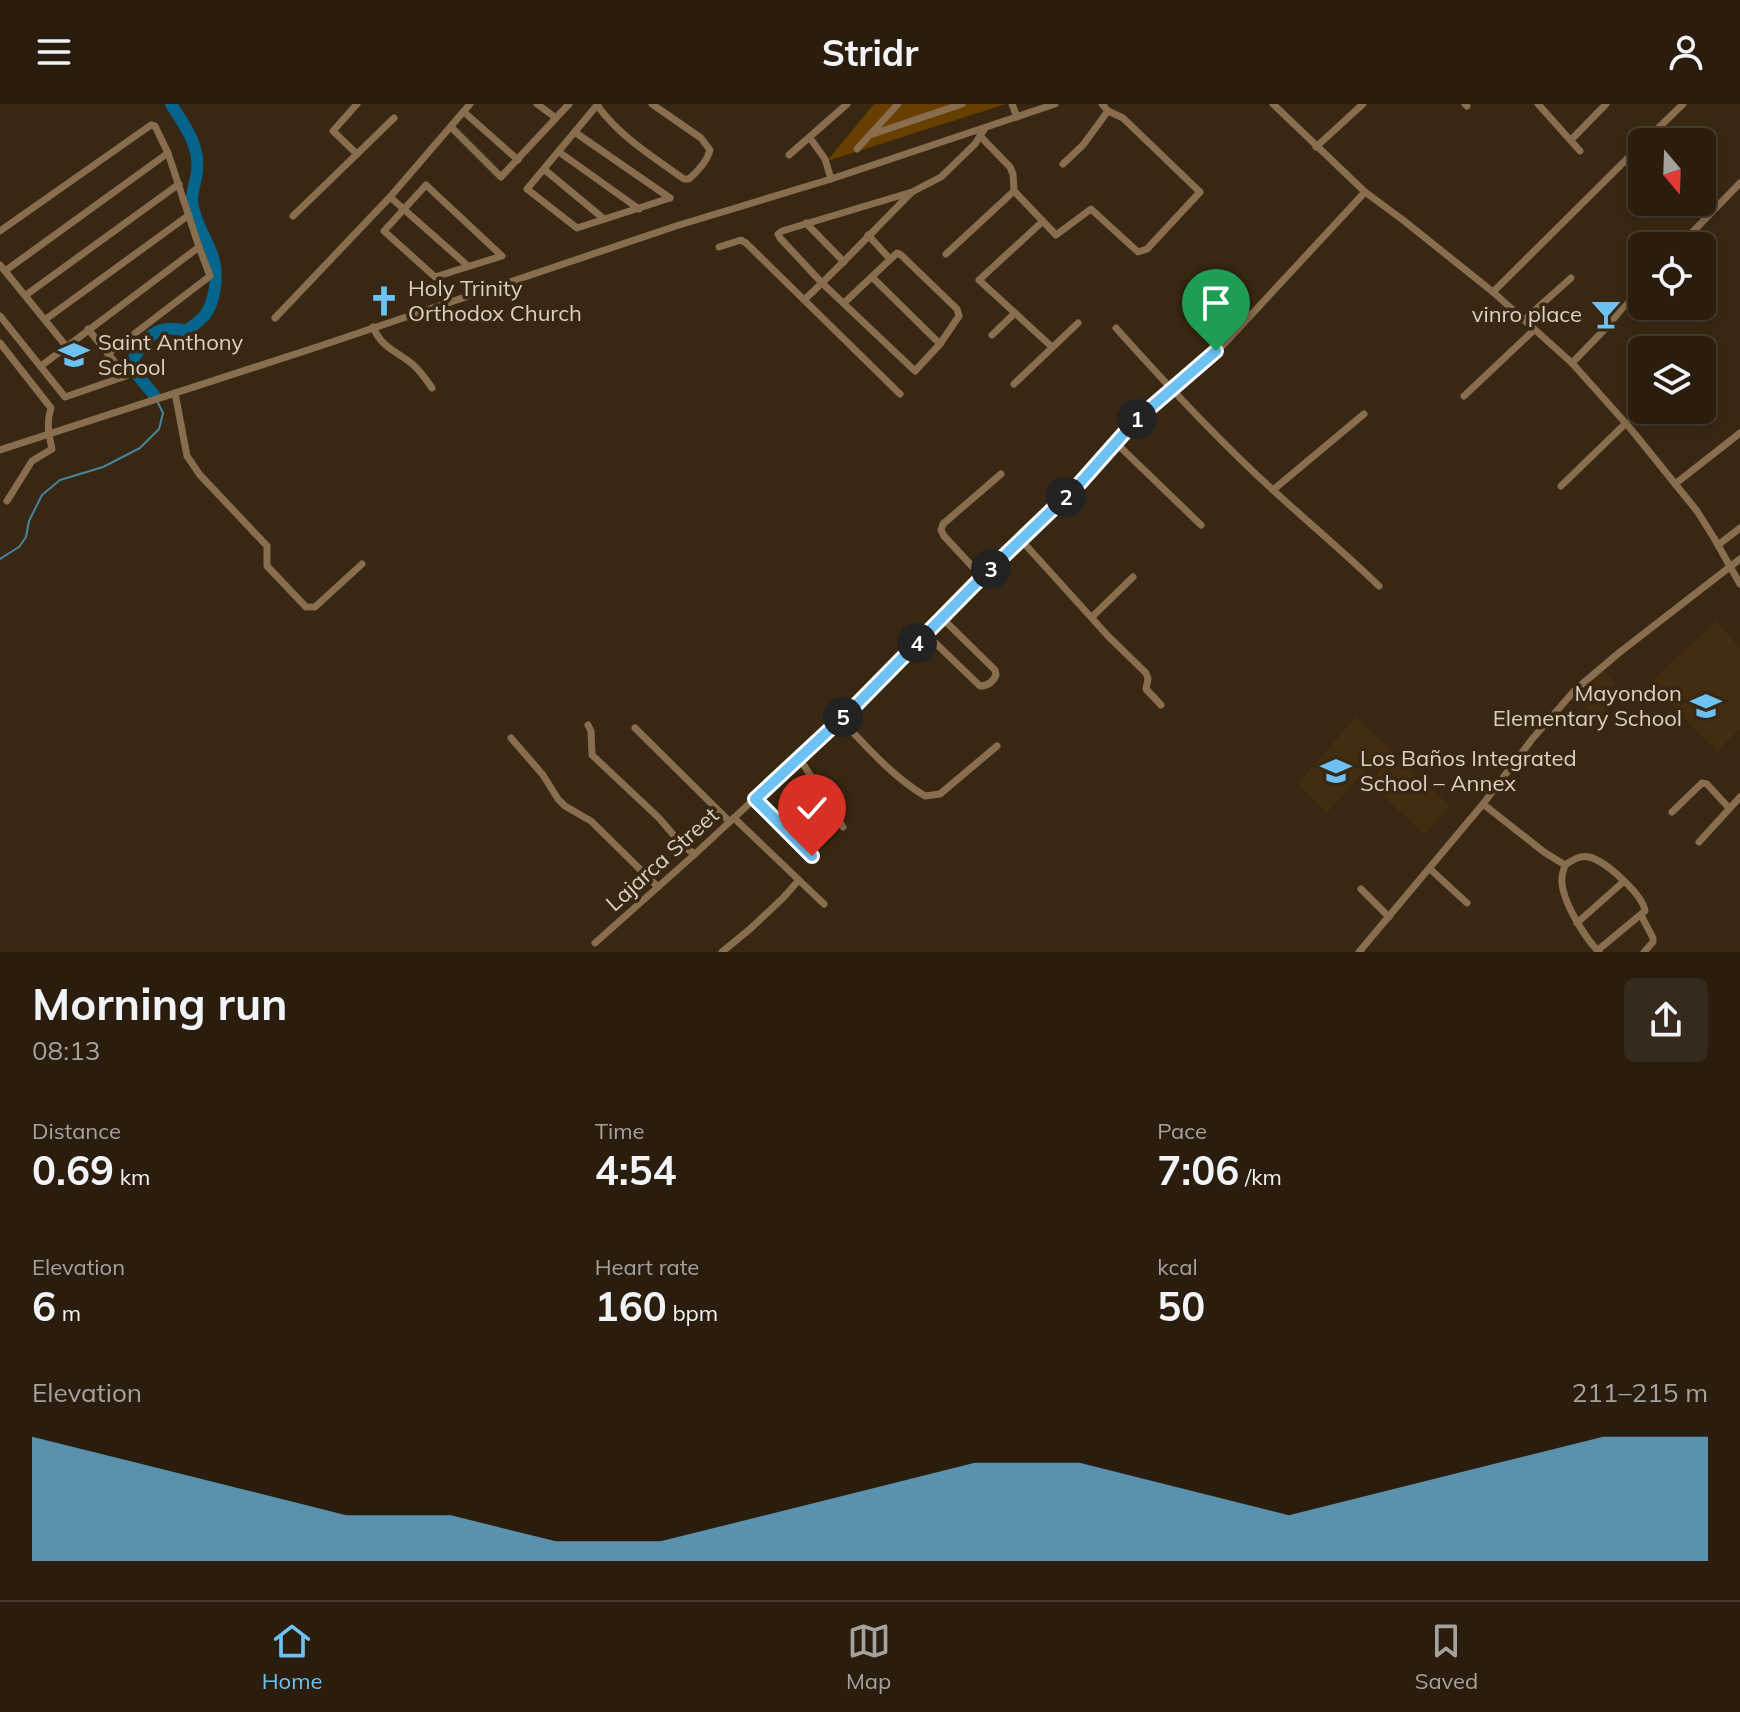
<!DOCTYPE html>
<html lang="en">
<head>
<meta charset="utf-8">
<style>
	body { margin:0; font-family:Mulish,sans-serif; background:#362a1c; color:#f1f3f6; height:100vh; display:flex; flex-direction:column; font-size:30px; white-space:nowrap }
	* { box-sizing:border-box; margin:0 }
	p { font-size:26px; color:#a5a29e }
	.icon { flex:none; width:44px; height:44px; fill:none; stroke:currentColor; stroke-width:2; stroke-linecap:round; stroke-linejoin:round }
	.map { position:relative; height:848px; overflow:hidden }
	.drawer { display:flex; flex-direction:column; background:#2a1d0e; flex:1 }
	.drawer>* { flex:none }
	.needle { width:52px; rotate:161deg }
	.buttons { position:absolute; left:1628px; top:24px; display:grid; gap:16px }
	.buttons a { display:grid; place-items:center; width:88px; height:88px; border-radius:12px; background:#2a1d0e; box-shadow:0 4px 12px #0003,0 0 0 2px #463b2e; font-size:40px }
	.pin { position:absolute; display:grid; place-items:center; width:68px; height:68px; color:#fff; margin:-82px -34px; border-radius:50% 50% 50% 0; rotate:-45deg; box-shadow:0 0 8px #0007 }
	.pin .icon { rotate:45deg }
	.km { position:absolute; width:40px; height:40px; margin:-20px; border-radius:50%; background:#222; color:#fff; font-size:22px; line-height:40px; text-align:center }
	.round { display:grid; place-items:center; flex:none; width:84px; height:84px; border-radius:12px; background:#362a1c }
	.headline { display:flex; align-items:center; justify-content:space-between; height:136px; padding:0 32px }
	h1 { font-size:44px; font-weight:700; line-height:60px }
	.figures { display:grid; grid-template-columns:repeat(3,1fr); gap:12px; height:136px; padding:8px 32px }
	.figures div { display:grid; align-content:center }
	.figures b { font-size:40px; font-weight:700 }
	.figures small { font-size:22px; font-weight:400 }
	.figures p { font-size:22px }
	.chart { height:224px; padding:16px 32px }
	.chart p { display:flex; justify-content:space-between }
	.chart svg { width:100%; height:144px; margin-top:8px; fill:#6dc2f3; opacity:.7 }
	header { display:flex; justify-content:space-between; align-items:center; height:104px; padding:0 32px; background:#2a1d0e; font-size:36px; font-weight:700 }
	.dock { display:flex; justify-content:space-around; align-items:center; height:112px; border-top:2px solid #463b2e; background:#2a1d0e; font-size:22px; color:#a5a29e }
	.dock a { display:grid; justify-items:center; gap:4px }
	.dock .selected { color:#6dc2f3 }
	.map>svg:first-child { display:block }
	.built { fill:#422d11 }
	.green { fill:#673f00 }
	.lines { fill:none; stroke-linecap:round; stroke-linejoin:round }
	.stream { stroke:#45859d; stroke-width:2 }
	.river { stroke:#05658d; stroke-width:12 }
	.minor { stroke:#886d4e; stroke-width:7 }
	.route-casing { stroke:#fff; stroke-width:16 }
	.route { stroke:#6dc2f3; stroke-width:10 }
	.labels { text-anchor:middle; stroke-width:7; stroke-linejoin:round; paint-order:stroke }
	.poi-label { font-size:22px; fill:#dbd0c3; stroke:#382712; text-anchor:start }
	.street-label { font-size:22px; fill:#dbd0c3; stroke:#382712 }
</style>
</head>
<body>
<header><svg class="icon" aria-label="menu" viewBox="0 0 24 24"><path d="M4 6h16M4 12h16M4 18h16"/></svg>Stridr<svg class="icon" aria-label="person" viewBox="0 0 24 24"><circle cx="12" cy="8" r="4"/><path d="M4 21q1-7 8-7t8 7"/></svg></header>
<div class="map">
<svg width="1740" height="848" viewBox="0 0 1740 848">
	<rect width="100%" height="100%" fill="#382712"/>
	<g class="built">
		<polygon points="1716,517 1740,544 1740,625 1717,647 1650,579"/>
		<polygon points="1603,567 1615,579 1607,588 1614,597 1598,614 1575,594"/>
		<polygon points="1356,613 1450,702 1424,730 1369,679 1389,656 1381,648 1327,709 1297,680"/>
	</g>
	<polygon class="green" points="874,0 1006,0 827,57"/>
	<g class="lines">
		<polyline class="stream" points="0,455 19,443 26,433 29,417 42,391 60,376 103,363 140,344 159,325 163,309 158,299"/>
		<path class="river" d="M154,291l-19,-23 -3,-11c15,-24 24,-38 54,-30 7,-5 14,-10 19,-16 10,-13 13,-39 9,-54 -5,-20 -19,-36 -22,-59 -1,-9 4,-20 5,-30 3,-27 -12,-46 -26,-68"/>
		<g class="minor">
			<polyline points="537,0 556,14"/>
			<polyline points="598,0 527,85 577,124 670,94"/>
			<polyline points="1012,0 1017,13"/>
			<polyline points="1273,0 1365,88 1403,116 1493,188 1572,259 1630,324 1697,407 1714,434 1740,480"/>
			<polyline points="1465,0 1467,2"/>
			<polyline points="1538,0 1580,47"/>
			<path d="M597,1c22,31 56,52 87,74h5c9,-8 18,-17 21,-29l-9,-12 -49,-34"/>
			<polyline points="464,8 518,56"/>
			<polyline points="451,23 501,73 569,0"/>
			<polyline points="576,29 670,94"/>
			<polyline points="870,31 962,0"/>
			<polyline points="980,32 1010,63 1013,70 1014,87 1056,131 1091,105 1138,148 1147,145 1200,88 1123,14 1108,7 1102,0"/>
			<polyline points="810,34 825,55 831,75"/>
			<polyline points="1571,36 1606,0"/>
			<polyline points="1644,38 1683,0"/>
			<polyline points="1316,43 1363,0"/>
			<polyline points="857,45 898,0"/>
			<polyline points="559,48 639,105"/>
			<polyline points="357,50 394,14"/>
			<polyline points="789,51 847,0"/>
			<polyline points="1063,60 1083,41 1108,7"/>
			<polyline points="545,66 604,115"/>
			<polygon points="426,81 502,152 435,173 384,127"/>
			<polyline points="390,93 468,162"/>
			<polyline points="293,112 357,50 333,27 357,0"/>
			<polyline points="1043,117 979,176 1052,243"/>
			<polyline points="806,119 844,158"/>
			<polyline points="0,127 151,21 155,22 168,49 199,143 210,172 108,250"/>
			<polyline points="868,131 890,155"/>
			<polyline points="1679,142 1740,79"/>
			<polyline points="719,143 741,136 746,139 900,290"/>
			<polyline points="946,150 1014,87"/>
			<polyline points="0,161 66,242"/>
			<polyline points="5,167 168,49"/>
			<polyline points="872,173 940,240"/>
			<polyline points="1493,188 1642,40"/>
			<polyline points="26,191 179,80"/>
			<path d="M804,196c37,-34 71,-71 107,-107"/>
			<polyline points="844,199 897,149 901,151 957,205 959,212 940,240 915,267 822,179 780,134 778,130 782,127 912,88 941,73 975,40 985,24"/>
			<polyline points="0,212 65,293 126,272 88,225"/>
			<polyline points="275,214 390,93 470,0"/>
			<polyline points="46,215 189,111"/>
			<polyline points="1524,216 1571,174"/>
			<path d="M373,223c9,21 22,23 38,36 9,7 15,16 21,25"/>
			<path d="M1116,224c50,56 102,112 158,163 35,32 71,62 105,95"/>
			<polyline points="992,231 1015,209"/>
			<path d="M0,239l51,65c-5,15 -2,27 1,41l-20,12 -25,40"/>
			<polyline points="1572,259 1604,226 1642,181"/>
			<polyline points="41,262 199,143"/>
			<polyline points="1014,280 1078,219"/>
			<polyline points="175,289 187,352 200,371 267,442 267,462 306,503 315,503 362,460"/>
			<polyline points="1464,292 1534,226"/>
			<polyline points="1115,338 1201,421"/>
			<polyline points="0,346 320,242 676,122 831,75 1055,0"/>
			<polyline points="1675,380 1740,329"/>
			<polyline points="1561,382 1626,319"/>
			<polyline points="1273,386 1364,310"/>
			<polyline points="1022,437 1108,532 1146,569 1148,575 1146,585 1161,601"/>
			<polyline points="1718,441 1740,424"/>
			<polyline points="982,473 944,432 941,426 943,420 1001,370"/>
			<polyline points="1092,513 1133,473"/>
			<path d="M926,530l54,52c8,0 13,-4 16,-11l-1,-5 -53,-52"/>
			<path d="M841,616c25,26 52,57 84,76l15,-2 57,-48"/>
			<polyline points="588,621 591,627 592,651 659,714 683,742 695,750"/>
			<polyline points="635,624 729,717"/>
			<polyline points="511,634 543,671 558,695 565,702 591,717 658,783"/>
			<polyline points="800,655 843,723"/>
			<polyline points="755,695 812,752"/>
			<path d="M1483,700l61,48 21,13c-1,4 -3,9 -3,13 -2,20 23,60 37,74"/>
			<polyline points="1672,708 1702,679 1707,680 1729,704"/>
			<polyline points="734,714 824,800"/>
			<polyline points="1699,738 1740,693"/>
			<path d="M1565,761c8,-5 15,-10 24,-8 17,4 54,38 56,54l-47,39"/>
			<polyline points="1430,765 1467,799"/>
			<polyline points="1361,785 1389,813"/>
			<polyline points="1641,811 1653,834 1653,838 1644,848"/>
			<polyline points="1577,819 1623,778"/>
			<polyline points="595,839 695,750 779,672 800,655 855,602 982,473 1080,379 1135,317 1225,239 1365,88"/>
			<polyline points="722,848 750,825 783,794 798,777"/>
			<polyline points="1359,848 1483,700 1533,634 1575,586 1620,548 1740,455"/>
		</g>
	</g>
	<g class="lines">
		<g class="route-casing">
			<polyline id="route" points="812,752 755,695 855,602 982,473 1080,379 1135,317 1216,247"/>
		</g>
		<use href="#route" class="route"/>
	</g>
	<defs>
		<g id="church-bare" transform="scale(2.4)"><path d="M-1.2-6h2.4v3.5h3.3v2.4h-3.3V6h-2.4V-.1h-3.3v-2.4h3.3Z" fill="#6dc2f3" stroke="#382712" stroke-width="2.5" paint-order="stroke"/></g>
		<g id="bar-bare" transform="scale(2.4)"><path d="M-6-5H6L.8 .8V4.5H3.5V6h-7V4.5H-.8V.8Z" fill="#6dc2f3" stroke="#382712" stroke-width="2.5" paint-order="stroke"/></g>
		<g id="school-bare" transform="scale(2.4)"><path d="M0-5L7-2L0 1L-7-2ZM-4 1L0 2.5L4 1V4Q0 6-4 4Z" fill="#6dc2f3" stroke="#382712" stroke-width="2.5" paint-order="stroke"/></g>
	</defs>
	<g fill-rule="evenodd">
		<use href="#church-bare" x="384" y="197"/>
		<use href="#bar-bare" x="1606" y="210"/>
		<use href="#school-bare" x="74" y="251"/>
		<use href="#school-bare" x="1706" y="602"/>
		<use href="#school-bare" x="1336" y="667"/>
	</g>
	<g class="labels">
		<g class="poi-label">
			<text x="408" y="192">Holy Trinity<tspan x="408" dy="25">Orthodox Church</tspan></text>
			<text x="1582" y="218" text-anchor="end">vinro place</text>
			<text x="98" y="246">Saint Anthony<tspan x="98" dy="25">School</tspan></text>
			<text x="1682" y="597" text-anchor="end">Mayondon<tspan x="1682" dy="25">Elementary School</tspan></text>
			<text x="1360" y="662">Los Baños Integrated<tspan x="1360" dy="25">School – Annex</tspan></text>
		</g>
		<g class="street-label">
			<text transform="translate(662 755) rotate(-42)" y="8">Lajarca Street</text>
		</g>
	</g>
</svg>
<div class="buttons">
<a><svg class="needle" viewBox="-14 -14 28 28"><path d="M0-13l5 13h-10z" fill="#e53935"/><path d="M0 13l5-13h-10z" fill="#a5a29e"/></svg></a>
<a><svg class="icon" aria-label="locate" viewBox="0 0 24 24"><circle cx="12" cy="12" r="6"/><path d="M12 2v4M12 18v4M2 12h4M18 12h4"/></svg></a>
<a><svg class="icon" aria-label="layers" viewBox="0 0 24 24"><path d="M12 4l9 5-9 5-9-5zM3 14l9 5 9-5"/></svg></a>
</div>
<div class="pin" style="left:1216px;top:247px;background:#1e9e55"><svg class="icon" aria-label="arrive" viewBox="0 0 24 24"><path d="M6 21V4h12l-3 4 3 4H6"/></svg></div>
<div class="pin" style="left:812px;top:752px;background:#d93025"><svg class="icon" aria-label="check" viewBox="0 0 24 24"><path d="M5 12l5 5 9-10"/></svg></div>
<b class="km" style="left:1137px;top:315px">1</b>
<b class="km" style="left:1066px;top:393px">2</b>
<b class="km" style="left:991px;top:465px">3</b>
<b class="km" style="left:917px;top:539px">4</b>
<b class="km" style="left:843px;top:613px">5</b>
</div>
<section class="drawer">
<div class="headline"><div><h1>Morning run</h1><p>08:13</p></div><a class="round"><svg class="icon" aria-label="share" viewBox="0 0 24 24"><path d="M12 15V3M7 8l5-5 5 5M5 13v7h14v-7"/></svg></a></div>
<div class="figures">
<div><p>Distance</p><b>0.69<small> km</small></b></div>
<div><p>Time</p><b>4:54</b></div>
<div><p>Pace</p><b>7:06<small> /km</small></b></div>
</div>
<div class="figures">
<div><p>Elevation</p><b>6<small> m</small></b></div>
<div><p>Heart rate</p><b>160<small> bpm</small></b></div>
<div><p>kcal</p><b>50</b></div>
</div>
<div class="chart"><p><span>Elevation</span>211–215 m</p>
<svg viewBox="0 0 160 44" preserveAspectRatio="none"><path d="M0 44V6L10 14L20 22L30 30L40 30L50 38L60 38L70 30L80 22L90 14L100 14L110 22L120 30L130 22L140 14L150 6L160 6V44z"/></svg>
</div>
</section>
<nav class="dock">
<a class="selected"><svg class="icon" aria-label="home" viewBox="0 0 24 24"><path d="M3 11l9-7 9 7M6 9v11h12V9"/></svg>Home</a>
<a><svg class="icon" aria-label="map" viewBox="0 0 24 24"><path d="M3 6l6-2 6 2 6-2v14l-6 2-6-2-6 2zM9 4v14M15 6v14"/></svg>Map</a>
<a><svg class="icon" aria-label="saved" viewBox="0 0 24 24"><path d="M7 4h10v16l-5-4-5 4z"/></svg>Saved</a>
</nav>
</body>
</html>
